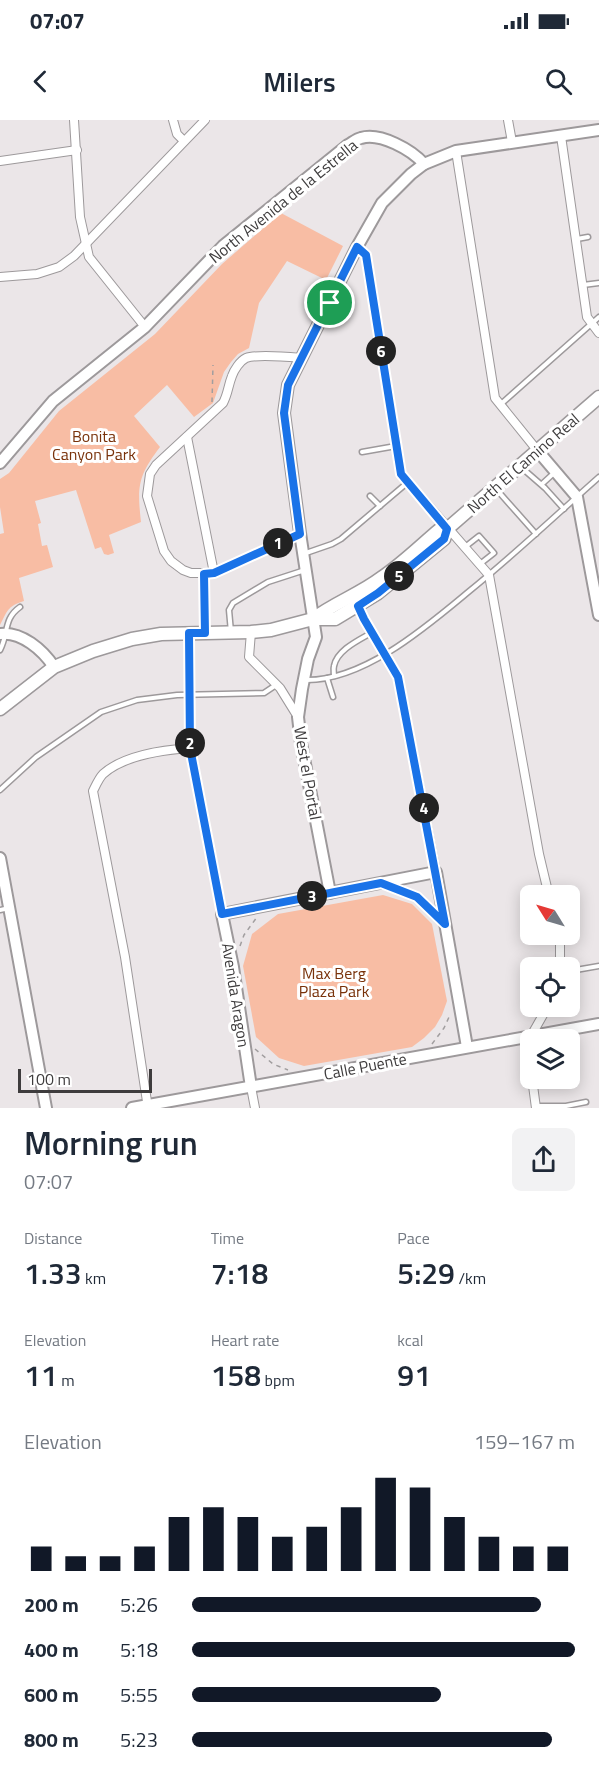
<!DOCTYPE html>
<html lang="en">
<head>
<meta charset="utf-8">
<style>
	body { margin:0; font-family:"Titillium Web",sans-serif; background:#f2f2f3; color:#1f2937; height:100vh; display:flex; flex-direction:column; font-size:22px; white-space:nowrap }
	* { box-sizing:border-box; margin:0 }
	p { font-size:20px; color:#747a83 }
	.icon { flex:none; width:33px; height:33px; fill:none; stroke:currentColor; stroke-width:2; stroke-linecap:round; stroke-linejoin:round }
	.map { position:relative; height:988px; overflow:hidden }
	.side { display:flex; flex-direction:column; background:#fff; flex:1 }
	.side>* { flex:none }
	.needle { width:39px; rotate:307deg }
	.fabs { position:absolute; left:520px; top:765px; display:grid; gap:12px }
	.fabs a { display:grid; place-items:center; width:60px; height:60px; border-radius:9px; background:#fff; box-shadow:0 3px 15px #0003; font-size:30px }
	.scale { position:absolute; left:18px; bottom:15px; width:134px; box-sizing:border-box; padding-left:6px; border:3px solid #3e3c3d; border-top:0; font-size:16px; line-height:21px; white-space:nowrap; color:#3e3c3d; -webkit-text-stroke:4px #fff; paint-order:stroke }
	.pin { position:absolute; display:grid; place-items:center; width:51px; height:51px; color:#fff; margin:-26px; border:3px solid #fff; border-radius:50%; box-shadow:0 2px 6px #0007 }
	.km { position:absolute; width:30px; height:30px; margin:-15px; border-radius:50%; background:#222; color:#fff; font-size:16px; line-height:30px; text-align:center }
	.round { display:grid; place-items:center; flex:none; width:63px; height:63px; border-radius:9px; background:#f2f2f3 }
	.summary { display:flex; align-items:center; justify-content:space-between; height:102px; padding:0 24px }
	h1 { font-size:33px; font-weight:600; line-height:45px }
	.figures { display:grid; grid-template-columns:repeat(3,1fr); gap:9px; height:102px; padding:6px 24px }
	.figures div { display:grid; align-content:center }
	.figures b { font-size:30px; font-weight:600 }
	.figures small { font-size:16px; font-weight:400 }
	.figures p { font-size:16px }
	.chart { height:168px; padding:12px 24px }
	.chart p { display:flex; justify-content:space-between }
	.chart svg { width:100%; height:108px; margin-top:6px; stroke:#111827; stroke-width:6 }
	ul { padding:0 24px; list-style:none; font-size:20px }
	li { display:grid; grid-template-columns:96px 72px 1fr; align-items:center; height:45px }
	li i { height:15px; border-radius:8px; background:#111827 }
	.status { display:flex; justify-content:space-between; align-items:center; height:42px; padding:0 30px; background:#fff; direction:ltr }
	.status svg { height:16px; fill:currentColor }
	header { display:flex; justify-content:space-between; align-items:center; height:78px; padding:0 24px; background:#fff; font-size:27px; font-weight:600 }
	.map>svg:first-child { display:block }
	.green { fill:#f8bda4 }
	.lines { fill:none; stroke-linecap:round; stroke-linejoin:round }
	.lane-casing { stroke:#9d999b; stroke-width:7 }
	.street-casing { stroke:#9d999b; stroke-width:10 }
	.secondary-casing { stroke:#9d999b; stroke-width:14 }
	.primary-casing { stroke:#9d999b; stroke-width:15 }
	.path { stroke:#a19e9f; stroke-width:1.5; stroke-dasharray:4.5 4.5; stroke-linecap:butt }
	.lane { stroke:#fff; stroke-width:4 }
	.street { stroke:#fff; stroke-width:8 }
	.secondary { stroke:#fff; stroke-width:10 }
	.primary { stroke:#fff; stroke-width:12 }
	.route-casing { stroke:#fff; stroke-width:12 }
	.route { stroke:#1a73e8; stroke-width:8 }
	.labels { text-anchor:middle; stroke-width:6; stroke-linejoin:round; paint-order:stroke }
	.street-label { font-size:16px; fill:#3e3c3d; stroke:#fff }
	.park-label { font-size:16px; fill:#79320a; stroke:#fff }
</style>
</head>
<body>
<div class="status"><b>07:07</b><svg viewBox="0 0 49 12"><path d="M0 12V9h3v3zM5 12V6h3v6zM10 12V3h3v9zM15 12V0h3v12zM26 1h20v11H26zM47 4h2v5h-2z"/></svg></div>
<header><svg class="icon" aria-label="back" viewBox="0 0 24 24"><path d="M15 5l-7 7 7 7"/></svg>Milers<svg class="icon" aria-label="search" viewBox="0 0 24 24"><circle cx="10" cy="10" r="6"/><path d="M15 15l6 6"/></svg></header>
<div class="map">
<svg width="599" height="988" viewBox="0 0 599 988">
	<rect width="100%" height="100%" fill="#ebe6e8"/>
	<g class="green">
		<path d="M281,93l62,33 -17,34 -39,-19 -28,42 -10,45 -11,6 -7,8 -7,10 -11,31 -19,14 -27,-32 -33,31 26,31c-22,29 -23,39 -19,75l-32,13 5,18 -6,2 -4,-1 -3,-7 -6,2 -19,-59 -41,11 6,22 -3,1 4,22 5,-1 6,22 -34,11 5,23c-17,5 -17,11 -24,24v-91l4,-1 -4,-26v-28l9,-6 50,-62 96,-77 67,-70z"/>
		<polygon points="383,775 412,784 432,804 447,881 442,895 435,907 424,918 412,927 304,946 279,938 256,917 243,846 252,814 278,794"/>
	</g>
	<g class="lines">
		<g class="lane-casing">
			<g id="lane">
				<polyline points="577,119 588,117"/>
				<polyline points="583,165 599,163"/>
				<polyline points="501,284 599,197"/>
				<polyline points="362,332 396,326"/>
				<polyline points="522,348 545,368 564,389"/>
				<polyline points="542,364 554,353"/>
				<polyline points="497,370 536,414"/>
				<polyline points="370,376 380,386"/>
				<polyline points="465,427 479,416 494,433 480,444"/>
				<polyline points="306,433 332,424 341,419 407,363"/>
				<polyline points="204,454 205,512"/>
				<polyline points="231,512 229,490 233,483 268,462 305,450"/>
				<path d="M0,530c9,-17 3,-31 20,-43"/>
				<path d="M334,556c0,-3 -1,-7 0,-10 3,-16 25,-26 37,-33"/>
				<polyline points="327,558 333,577"/>
				<path d="M304,560c58,2 121,-52 163,-87 46,-37 88,-77 132,-116"/>
				<polyline points="0,670 36,637 101,592 137,580 177,575 264,573 276,565"/>
				<polyline points="0,790 9,788"/>
				<polyline points="570,851 599,846"/>
				<polyline points="536,986 566,986 586,982"/>
			</g>
		</g>
		<g class="street-casing">
			<g id="street">
				<polyline points="74,0 80,97 89,137 145,207"/>
				<polyline points="173,0 177,14 184,21"/>
				<polyline points="508,0 512,22"/>
				<polyline points="561,16 587,197 599,213"/>
				<polyline points="456,31 495,278 537,330"/>
				<polyline points="0,41 77,30"/>
				<polyline points="357,127 366,134 401,354 489,455 539,734 549,776"/>
				<polyline points="0,157 37,154 59,147 74,136 205,0"/>
				<polyline points="187,317 214,453"/>
				<path d="M300,413l-86,40h-23l-8,-3 -12,-9 -7,-10 -17,-55 3,-22 6,-9 67,-62c5,-9 5,-17 9,-27 2,-6 8,-15 14,-18 11,-4 44,-1 56,0"/>
				<polyline points="358,486 364,499 398,557 436,752"/>
				<polyline points="251,512 249,537 280,568 298,597"/>
				<polyline points="189,513 190,628 222,794"/>
				<polyline points="558,814 560,823 560,848"/>
				<polyline points="531,948 529,928 531,916 548,886"/>
				<polyline points="532,958 536,988"/>
				<polyline points="251,967 255,988"/>
				<path d="M148,988l-23,-151 -32,-166c3,-6 6,-13 10,-17 21,-19 59,-24 87,-26"/>
			</g>
		</g>
		<g class="secondary-casing">
			<g id="secondary">
				<polyline points="537,330 577,377 599,495"/>
				<path d="M0,343l53,-62 92,-74 78,-81 125,-101c4,-2 8,-6 13,-7 19,-6 51,12 63,26l32,-13 143,-21"/>
				<path d="M0,514c21,-3 43,16 54,33"/>
				<polyline points="0,738 46,988"/>
				<polyline points="330,773 301,623 298,597 302,569 308,539 316,517 300,413 284,293 288,265 357,127 382,83 411,54 424,44"/>
				<polyline points="251,967 233,847 222,794 436,752 467,927"/>
				<polyline points="132,988 599,904"/>
			</g>
		</g>
		<g class="primary-casing">
			<g id="primary">
				<path d="M313,499c21,-16 47,-25 68,-41 21,-14 39,-32 58,-48l8,-1"/>
				<polyline points="0,589 54,547 93,531 132,519 161,514 251,512 271,510 313,499 335,499 378,473 444,419 447,409 599,277"/>
			</g>
		</g>
		<g class="path">
			<polyline points="212,282 213,245"/>
			<polyline points="399,770 417,777 432,791"/>
			<polyline points="240,826 244,815 257,797"/>
			<polyline points="432,924 444,908 450,895"/>
			<polyline points="255,929 273,944 288,950"/>
		</g>
		<use href="#lane" class="lane"/>
		<use href="#street" class="street"/>
		<use href="#secondary" class="secondary"/>
		<use href="#primary" class="primary"/>
	</g>
	<g class="lines">
		<g class="route-casing">
			<polygon id="route" points="357,127 366,135 401,354 447,409 444,419 378,473 358,486 364,499 398,557 445,804 417,777 381,763 222,794 190,628 189,513 205,513 204,454 214,453 300,414 284,293 288,265"/>
		</g>
		<use href="#route" class="route"/>
	</g>
	<g class="labels">
		<g class="street-label">
			<text transform="translate(283 81) rotate(-39)" y="6">North Avenida de la Estrella</text>
			<text transform="translate(523 343) rotate(-41)" y="6">North El Camino Real</text>
			<text transform="translate(308 653) rotate(80)" y="6">West el Portal</text>
			<text transform="translate(236 875) rotate(81)" y="6">Avenida Aragon</text>
			<text transform="translate(365 946) rotate(-11)" y="6">Calle Puente</text>
		</g>
		<g class="park-label">
			<text x="94" y="322">Bonita<tspan x="94" dy="18">Canyon Park</tspan></text>
			<text x="334" y="859">Max Berg<tspan x="334" dy="18">Plaza Park</tspan></text>
		</g>
	</g>
</svg>
<div class="fabs">
<a><svg class="needle" viewBox="-14 -14 28 28"><path d="M0-13l5 13h-10z" fill="#e53935"/><path d="M0 13l5-13h-10z" fill="#747a83"/></svg></a>
<a><svg class="icon" aria-label="locate" viewBox="0 0 24 24"><circle cx="12" cy="12" r="6"/><path d="M12 2v4M12 18v4M2 12h4M18 12h4"/></svg></a>
<a><svg class="icon" aria-label="layers" viewBox="0 0 24 24"><path d="M12 4l9 5-9 5-9-5zM3 14l9 5 9-5"/></svg></a>
</div>
<div class="scale">100 m</div>
<div class="pin" style="left:330px;top:183px;background:#1e9e55"><svg class="icon" aria-label="arrive" viewBox="0 0 24 24"><path d="M6 21V4h12l-3 4 3 4H6"/></svg></div>
<b class="km" style="left:278px;top:423px">1</b>
<b class="km" style="left:190px;top:623px">2</b>
<b class="km" style="left:312px;top:776px">3</b>
<b class="km" style="left:424px;top:688px">4</b>
<b class="km" style="left:399px;top:456px">5</b>
<b class="km" style="left:381px;top:231px">6</b>
</div>
<section class="side">
<div class="summary"><div><h1>Morning run</h1><p>07:07</p></div><a class="round"><svg class="icon" aria-label="share" viewBox="0 0 24 24"><path d="M12 15V3M7 8l5-5 5 5M5 13v7h14v-7"/></svg></a></div>
<div class="figures">
<div><p>Distance</p><b>1.33<small> km</small></b></div>
<div><p>Time</p><b>7:18</b></div>
<div><p>Pace</p><b>5:29<small> /km</small></b></div>
</div>
<div class="figures">
<div><p>Elevation</p><b>11<small> m</small></b></div>
<div><p>Heart rate</p><b>158<small> bpm</small></b></div>
<div><p>kcal</p><b>91</b></div>
</div>
<div class="chart"><p><span>Elevation</span>159–167 m</p>
<svg viewBox="0 0 160 44" preserveAspectRatio="none"><path d="M5 44V34M15 44V38M25 44V38M35 44V34M45 44V22M55 44V18M65 44V22M75 44V30M85 44V26M95 44V18M105 44V6M115 44V10M125 44V22M135 44V30M145 44V34M155 44V34"/></svg>
</div>
<ul>
<li><b>200 m</b>5:26<i style="width:91%"></i></li>
<li><b>400 m</b>5:18<i style="width:100%"></i></li>
<li><b>600 m</b>5:55<i style="width:65%"></i></li>
<li><b>800 m</b>5:23<i style="width:94%"></i></li>
</ul>
</section>
</body>
</html>
